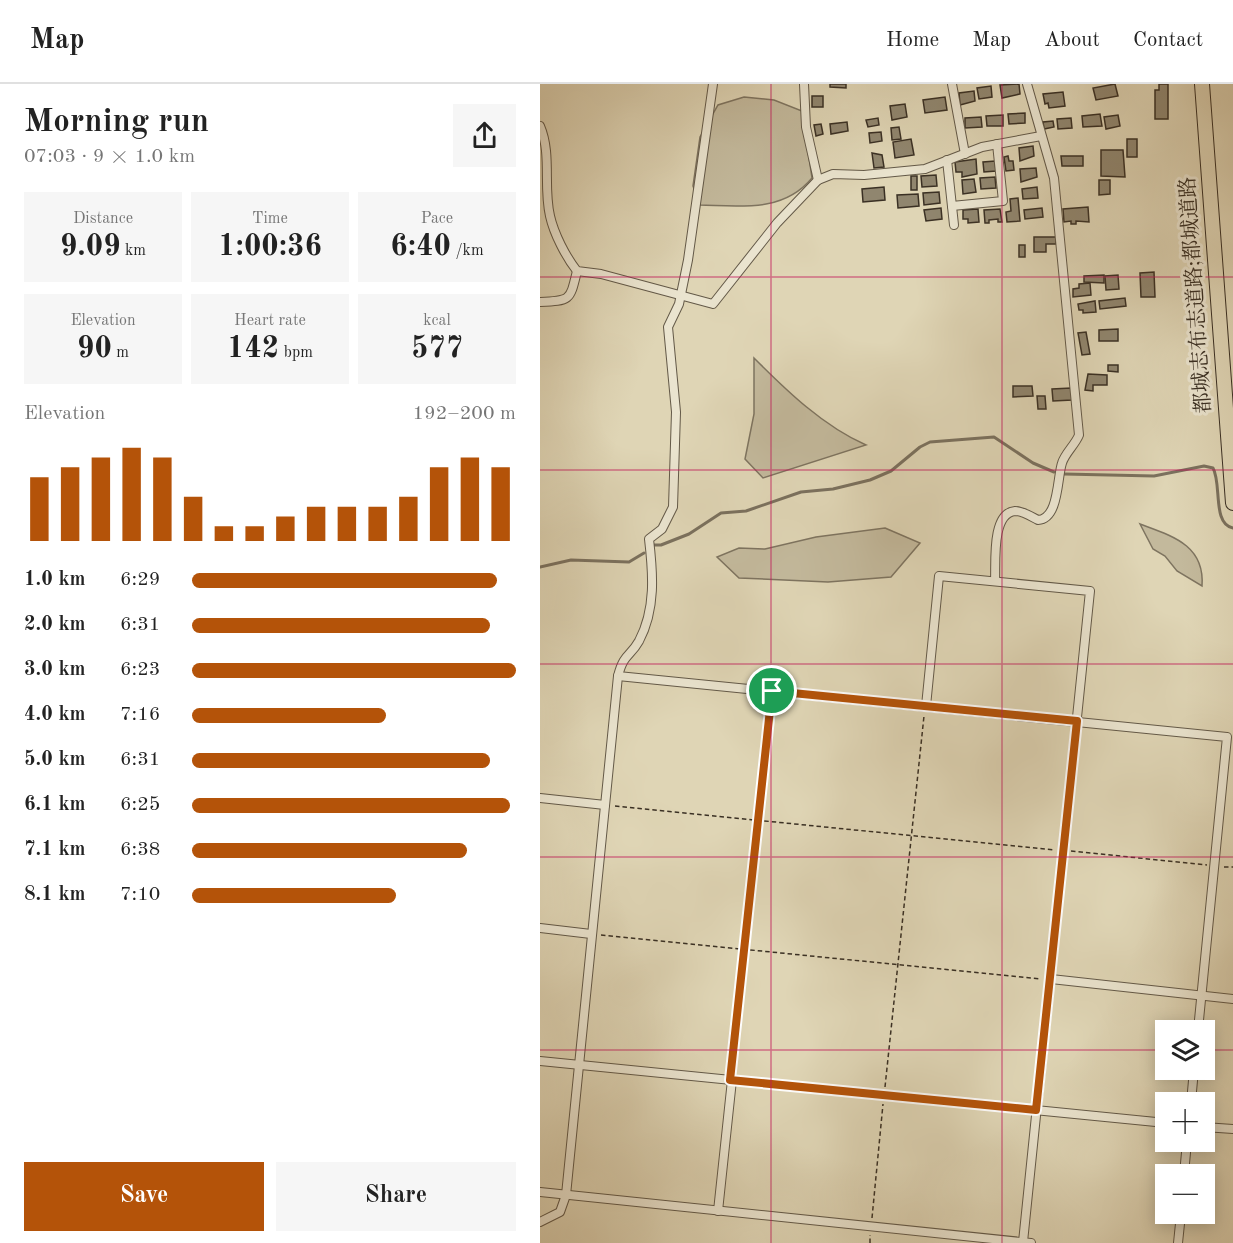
<!DOCTYPE html>
<html lang="en">
<head>
<meta charset="utf-8">
<style>
	body { margin:0; font-family:"Old Standard TT","Noto Serif JP",serif; background:#f6f6f6; color:#222; height:100vh; display:flex; flex-direction:column; font-size:22px; white-space:nowrap }
	* { box-sizing:border-box; margin:0 }
	p { font-size:20px; color:#767676 }
	.icon { flex:none; width:33px; height:33px; fill:none; stroke:currentColor; stroke-width:2; stroke-linecap:round; stroke-linejoin:round }
	.map { position:relative; flex:1; overflow:hidden }
	.drawer { display:flex; flex-direction:column; background:#fff; width:540px }
	.drawer>* { flex:none }
	.buttons { position:absolute; left:615px; top:936px; display:grid; gap:12px }
	.buttons a { display:grid; place-items:center; width:60px; height:60px; border-radius:0px; background:#fff; box-shadow:0 3px 15px #0003; font-size:30px }
	.pin { position:absolute; display:grid; place-items:center; width:51px; height:51px; color:#fff; margin:-26px; border:3px solid #fff; border-radius:50%; box-shadow:0 2px 6px #0007 }
	.round { display:grid; place-items:center; flex:none; width:63px; height:63px; border-radius:0px; background:#f6f6f6 }
	.overview { display:flex; align-items:center; justify-content:space-between; height:102px; padding:0 24px }
	h1 { font-size:33px; font-weight:800; line-height:45px }
	.stats { display:grid; grid-template-columns:repeat(3,1fr); gap:9px; height:102px; padding:6px 24px }
	.stats div { display:grid; align-content:center; border-radius:0px; background:#f6f6f6; text-align:center }
	.stats b { font-size:30px; font-weight:800 }
	.stats small { font-size:16px; font-weight:400 }
	.stats p { font-size:16px }
	.chart { height:168px; padding:12px 24px }
	.chart p { display:flex; justify-content:space-between }
	.chart svg { width:100%; height:108px; margin-top:6px; stroke:#b45309; stroke-width:6 }
	.primary-button { display:flex; gap:12px; margin-top:auto; padding:12px 24px }
	.primary-button a { flex:1; height:69px; border-radius:0px; background:#b45309; color:#fff; font-size:24px; font-weight:800; line-height:69px; text-align:center }
	.primary-button a+a { background:#f6f6f6; color:#222 }
	ul { padding:0 24px; list-style:none; font-size:20px }
	li { display:grid; grid-template-columns:96px 72px 1fr; align-items:center; height:45px }
	li i { height:15px; border-radius:8px; background:#b45309 }
	header { display:flex; align-items:center; gap:36px; box-sizing:border-box; height:84px; padding:0 30px; background:#fff; border-bottom:2px solid #e0e0e0 }
	header strong { font-size:28px }
	nav { display:flex; gap:33px; margin-inline-start:auto; font-size:21px }
	main { display:flex; flex:1; min-height:0 }
	.map>svg:first-child { display:block }
	.green { fill:#c3b99c; stroke:#7e7460; stroke-width:1.5 }
	.lines { fill:none; stroke-linecap:round; stroke-linejoin:round }
	.stream { stroke:#7b715e; stroke-width:3 }
	.building { fill:#90866f; stroke:#3a3024; stroke-width:1.5 }
	.minor-casing { stroke:#635948; stroke-width:10 }
	.motorway-casing { stroke:#3a3024; stroke-width:16 }
	.path { stroke:#3a3024; stroke-width:1.5; stroke-dasharray:4.5 3; stroke-linecap:butt }
	.minor { stroke:#eae4cf; stroke-width:8 }
	.motorway { stroke:#dfd5b5; stroke-width:14 }
	.route-casing { stroke:#fff; stroke-width:12 }
	.route { stroke:#b45309; stroke-width:8 }
	.grid { fill:none; stroke:#c2185b; stroke-width:1.5; stroke-opacity:0.55 }
	.labels { text-anchor:middle; stroke-width:6; stroke-linejoin:round; paint-order:stroke }
	.street-label { font-size:21px; fill:#3a3024; stroke:#eae4cf }
</style>
</head>
<body>
<header>
<strong>Map</strong>
<nav><a>Home</a><a>Map</a><a>About</a><a>Contact</a></nav>
</header>
<main>
<section class="drawer">
<div class="overview"><div><h1>Morning run</h1><p>07:03 · 9 × 1.0 km</p></div><a class="round"><svg class="icon" aria-label="share" viewBox="0 0 24 24"><path d="M12 15V3M7 8l5-5 5 5M5 13v7h14v-7"/></svg></a></div>
<div class="stats">
<div><p>Distance</p><b>9.09<small> km</small></b></div>
<div><p>Time</p><b>1:00:36</b></div>
<div><p>Pace</p><b>6:40<small> /km</small></b></div>
</div>
<div class="stats">
<div><p>Elevation</p><b>90<small> m</small></b></div>
<div><p>Heart rate</p><b>142<small> bpm</small></b></div>
<div><p>kcal</p><b>577</b></div>
</div>
<div class="chart"><p><span>Elevation</span>192–200 m</p>
<svg viewBox="0 0 160 44" preserveAspectRatio="none"><path d="M5 44V18M15 44V14M25 44V10M35 44V6M45 44V10M55 44V26M65 44V38M75 44V38M85 44V34M95 44V30M105 44V30M115 44V30M125 44V26M135 44V14M145 44V10M155 44V14"/></svg>
</div>
<ul>
<li><b>1.0 km</b>6:29<i style="width:94%"></i></li>
<li><b>2.0 km</b>6:31<i style="width:92%"></i></li>
<li><b>3.0 km</b>6:23<i style="width:100%"></i></li>
<li><b>4.0 km</b>7:16<i style="width:60%"></i></li>
<li><b>5.0 km</b>6:31<i style="width:92%"></i></li>
<li><b>6.1 km</b>6:25<i style="width:98%"></i></li>
<li><b>7.1 km</b>6:38<i style="width:85%"></i></li>
<li><b>8.1 km</b>7:10<i style="width:63%"></i></li>
</ul>
<div class="primary-button"><a>Save</a><a>Share</a></div>
</section>
<div class="map">
<svg width="693" height="1159" viewBox="0 0 693 1159">
	<rect width="100%" height="100%" fill="#dfd5b5"/>
	<filter id="stains"><feTurbulence type="fractalNoise" baseFrequency=".00333" numOctaves="4"/><feColorMatrix values="0 0 0 0 .2 0 0 0 0 .09 0 0 0 0 .02 0 0 0 .5 -.17"/></filter>
	<radialGradient id="worn" r=".72"><stop offset=".6" stop-color="#630" stop-opacity="0"/><stop offset="1" stop-color="#630" stop-opacity=".3"/></radialGradient>
	<g class="green">
		<path d="M204,13l30,3 28,11 10,67c-29,35 -72,28 -112,27l-7,-19 7,-49 18,-32z"/>
		<path d="M214,274c33,33 69,68 112,87l-103,33 -18,-19 9,-45z"/>
		<path d="M600,440c32,12 65,21 62,62l-25,-15 -12,-15 -12,-7z"/>
		<polygon points="345,444 380,459 351,493 288,498 199,494 177,473 199,464 225,465 276,453"/>
	</g>
	<g class="lines">
		<g class="stream">
			<path d="M524,390l90,2 50,-10 9,2c9,16 -1,56 20,60"/>
			<polyline points="114,461 121,461 149,450 181,429 206,427 261,408 293,405 330,396 351,387 380,363 390,358 454,353 493,379 514,388"/>
			<polyline points="0,483 31,476 89,478 104,469"/>
		</g>
	</g>
	<g class="building">
		<polygon points="290,0 306,0 306,4 290,3"/>
		<polygon points="479,0 480,10 462,14 460,1"/>
		<polygon points="575,0 578,12 556,16 553,4"/>
		<polygon points="619,0 628,0 628,35 615,35 615,6 619,6"/>
		<polygon points="451,2 452,13 439,15 437,4"/>
		<polygon points="434,7 435,17 420,21 419,9"/>
		<polygon points="523,8 525,22 509,24 508,19 505,20 503,10"/>
		<rect x="272" y="12" width="11" height="11"/>
		<polygon points="405,13 407,26 385,29 383,16"/>
		<polygon points="365,20 367,33 352,36 350,22"/>
		<polygon points="485,29 485,39 469,40 468,30"/>
		<polygon points="560,30 562,42 543,43 542,32"/>
		<polygon points="463,31 463,42 447,42 446,32"/>
		<polygon points="578,31 580,42 566,45 564,33"/>
		<polygon points="441,33 442,43 425,44 425,34"/>
		<polygon points="338,34 339,41 328,43 326,36"/>
		<polygon points="531,34 532,44 518,45 517,35"/>
		<polygon points="513,37 514,43 504,45 503,38"/>
		<polygon points="307,38 308,47 291,50 290,40"/>
		<polygon points="281,40 283,50 276,52 274,41"/>
		<polygon points="359,43 361,55 352,56 351,44"/>
		<polygon points="341,48 342,57 330,59 329,49"/>
		<polygon points="371,55 374,71 355,74 353,58"/>
		<rect x="587" y="55" width="10" height="18"/>
		<polygon points="493,62 494,72 480,77 479,64"/>
		<polygon points="561,66 583,66 585,93 561,92"/>
		<polygon points="332,69 342,71 344,83 334,84"/>
		<polygon points="468,72 469,77 473,77 474,86 466,87 464,73"/>
		<polygon points="521,72 543,72 543,82 522,82"/>
		<polygon points="436,75 437,90 422,93 422,88 416,88 415,78"/>
		<polygon points="455,77 456,87 444,88 443,78"/>
		<polygon points="496,84 497,93 481,98 480,85"/>
		<polygon points="396,91 397,102 382,103 381,92"/>
		<rect x="371" y="92" width="6" height="14"/>
		<polygon points="455,93 456,104 441,105 440,94"/>
		<polygon points="434,95 436,108 423,110 422,96"/>
		<polygon points="559,96 570,96 570,110 559,111"/>
		<polygon points="344,103 345,116 323,118 322,105"/>
		<polygon points="497,103 498,114 483,115 482,105"/>
		<polygon points="399,108 400,119 384,121 383,109"/>
		<polygon points="378,110 379,122 358,124 357,111"/>
		<polygon points="478,114 480,137 467,138 466,128 471,127 470,115"/>
		<polygon points="548,123 549,138 536,137 536,140 531,140 531,137 524,138 523,125"/>
		<polygon points="401,124 402,135 386,137 384,126"/>
		<polygon points="502,124 503,133 485,135 484,126"/>
		<polygon points="438,125 439,138 428,139 428,135 423,135 423,126"/>
		<polygon points="460,125 462,138 458,138 458,135 449,136 449,139 445,139 444,126"/>
		<polygon points="494,153 516,153 516,160 506,160 506,168 494,168"/>
		<rect x="479" y="161" width="6" height="12"/>
		<polygon points="614,188 615,213 601,213 600,189"/>
		<polygon points="564,191 564,199 544,198 544,192"/>
		<polygon points="578,191 579,205 566,206 565,192"/>
		<polygon points="550,199 551,211 533,213 533,205 539,204 539,200"/>
		<polygon points="585,214 586,222 560,225 559,217"/>
		<polygon points="555,217 556,228 543,229 543,226 539,226 538,220"/>
		<polygon points="578,245 578,257 559,257 559,246"/>
		<polygon points="546,248 550,270 542,271 538,249"/>
		<polygon points="568,281 578,281 578,288 568,287"/>
		<polygon points="548,290 567,291 567,301 553,301 553,307 545,306"/>
		<polygon points="473,302 492,302 493,312 473,313"/>
		<polygon points="531,304 532,316 513,317 512,305"/>
		<polygon points="497,312 505,312 506,325 498,325"/>
	</g>
	<g class="lines">
		<g class="minor-casing">
			<g id="minor">
				<polyline points="264,0 266,43 278,96"/>
				<polyline points="412,0 425,70"/>
				<path d="M0,42c12,28 3,61 10,90 4,18 16,41 27,55l24,3 112,30 64,-81 41,-43 15,-6 31,1 61,-6 57,-22 59,-11"/>
				<polyline points="407,76 414,141"/>
				<polyline points="412,122 463,117 457,60"/>
				<path d="M0,218c31,-1 30,-2 37,-31"/>
				<path d="M455,497c1,-17 -4,-68 20,-70 8,0 17,6 23,9 21,-1 19,-42 24,-57 3,-10 13,-18 17,-28l-25,-257 -27,-94"/>
				<polyline points="78,592 687,653 658,946"/>
				<polyline points="386,622 399,492 550,507 483,1158"/>
				<polyline points="0,714 65,721"/>
				<polyline points="0,844 51,850"/>
				<polyline points="511,895 693,915"/>
				<polyline points="0,977 626,1039"/>
				<polyline points="651,1018 654,986"/>
				<polyline points="664,1043 693,1045"/>
				<polyline points="644,1090 647,1058"/>
				<polyline points="0,1108 491,1159"/>
				<polyline points="178,1127 192,996"/>
				<path d="M0,1138l20,-10 6,-17 52,-519c6,-23 12,-19 21,-35 17,-32 14,-68 10,-102l13,-10 11,-22 3,-95 -8,-85 11,-23 9,-44 25,-176"/>
				<polyline points="638,1159 641,1130"/>
			</g>
		</g>
		<g class="motorway-casing">
			<polyline id="motorway" points="662,0 693,419"/>
		</g>
		<g class="path">
			<polyline points="75,722 515,766"/>
			<polyline points="531,767 667,781"/>
			<polyline points="684,783 693,783"/>
			<polyline points="61,851 501,895"/>
			<polyline points="191,988 231,617"/>
			<polyline points="345,1003 384,632"/>
			<polyline points="332,1134 343,1020"/>
			<polyline points="330,1159 330,1151"/>
		</g>
		<use href="#minor" class="minor"/>
		<use href="#motorway" class="motorway"/>
	</g>
	<g class="lines">
		<g class="route-casing">
			<polygon id="route" points="232,607 537,637 496,1026 190,996"/>
		</g>
		<use href="#route" class="route"/>
	</g>
	<path class="grid" d="M231,0v1159M462,0v1159M0,193h693M0,386h693M0,580h693M0,773h693M0,966h626M664,966h29"/>
	<g class="labels">
		<g class="street-label">
			<text transform="translate(655 211) rotate(-94)" y="7">都城志布志道路;都城道路</text>
		</g>
	</g>
	<rect width="100%" height="100%" filter="url(#stains)"/>
	<rect width="100%" height="100%" fill="url(#worn)"/>
</svg>
<div class="buttons">
<a><svg class="icon" aria-label="layers" viewBox="0 0 24 24"><path d="M12 4l9 5-9 5-9-5zM3 14l9 5 9-5"/></svg></a>
<a>+</a>
<a>−</a>
</div>
<div class="pin" style="left:232px;top:607px;background:#1e9e55"><svg class="icon" aria-label="arrive" viewBox="0 0 24 24"><path d="M6 21V4h12l-3 4 3 4H6"/></svg></div>
</div>
</main>
</body>
</html>
